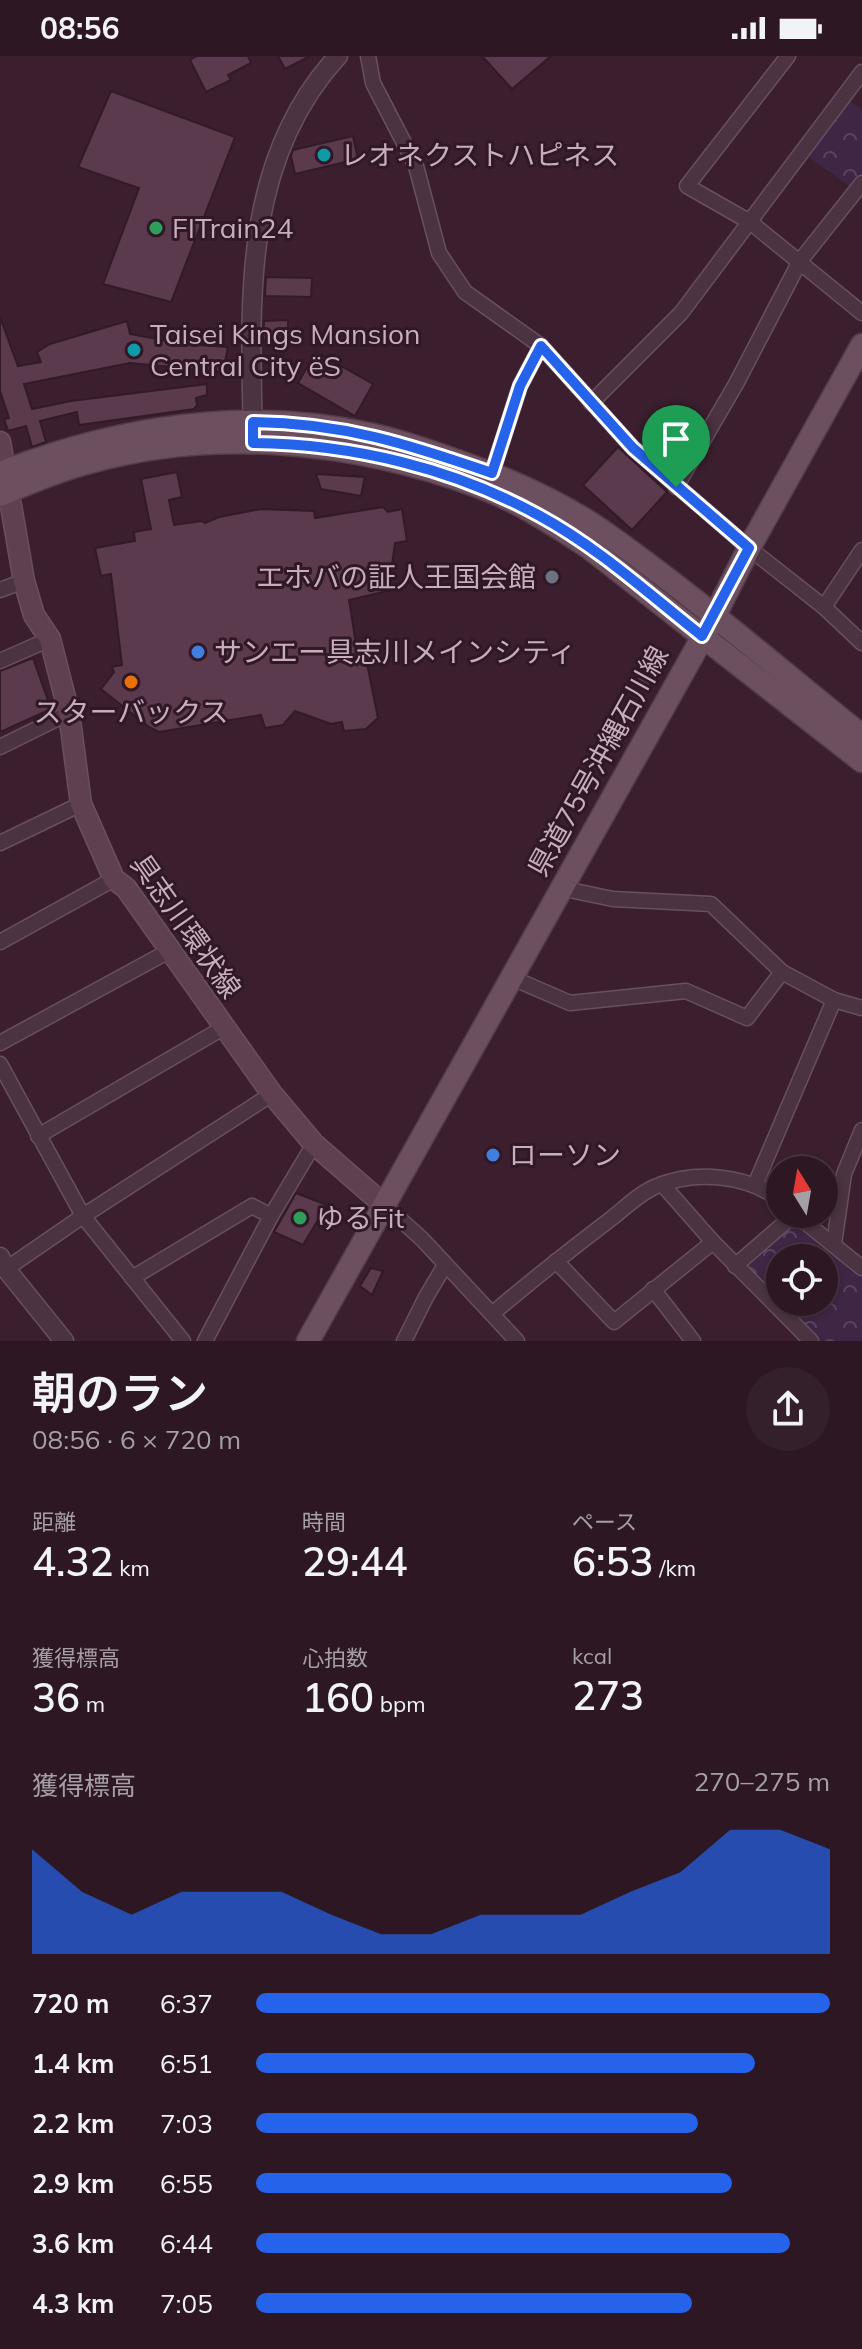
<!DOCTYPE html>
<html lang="ja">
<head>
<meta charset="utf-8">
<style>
	body { margin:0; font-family:Mulish,"Noto Sans JP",sans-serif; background:#34202b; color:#f1f3f6; height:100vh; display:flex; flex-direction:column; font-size:30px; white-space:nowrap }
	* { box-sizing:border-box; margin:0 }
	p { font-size:26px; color:#a69fa6 }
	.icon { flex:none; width:44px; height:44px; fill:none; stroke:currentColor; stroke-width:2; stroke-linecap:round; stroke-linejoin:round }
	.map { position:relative; height:1285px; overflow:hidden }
	.panel { display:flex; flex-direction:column; background:#2c1723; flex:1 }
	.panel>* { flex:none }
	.needle { width:52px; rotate:349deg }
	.buttons { position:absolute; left:766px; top:1100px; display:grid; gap:16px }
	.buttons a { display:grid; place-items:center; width:72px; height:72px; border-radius:50%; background:#2c1723; box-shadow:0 2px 6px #0004,0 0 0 2px #483641; font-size:40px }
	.pin { position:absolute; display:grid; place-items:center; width:68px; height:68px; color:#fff; margin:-82px -34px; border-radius:50% 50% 50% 0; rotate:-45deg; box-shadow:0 0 8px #0007 }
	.pin .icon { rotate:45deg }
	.round { display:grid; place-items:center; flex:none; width:84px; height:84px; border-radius:42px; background:#34202b }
	.headline { display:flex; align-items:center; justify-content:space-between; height:136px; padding:0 32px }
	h1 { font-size:44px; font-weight:600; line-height:60px }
	.metrics { display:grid; grid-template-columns:repeat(3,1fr); gap:12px; height:136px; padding:8px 32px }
	.metrics div { display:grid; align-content:center }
	.metrics b { font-size:40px; font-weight:600 }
	.metrics small { font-size:22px; font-weight:400 }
	.metrics p { font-size:22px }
	.chart { height:224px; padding:16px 32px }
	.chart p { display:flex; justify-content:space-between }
	.chart svg { width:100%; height:144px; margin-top:8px; fill:#2563eb; opacity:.7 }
	ul { padding:0 32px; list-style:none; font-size:26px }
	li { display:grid; grid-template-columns:128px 96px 1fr; align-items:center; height:60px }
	li i { height:20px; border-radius:10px; background:#2563eb }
	.status { display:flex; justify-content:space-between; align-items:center; height:56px; padding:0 40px; background:#2c1723; direction:ltr }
	.status svg { height:22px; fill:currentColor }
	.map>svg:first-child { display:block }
	.forest { fill:url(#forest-crowns); fill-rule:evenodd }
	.building { fill:#5b3a4e; stroke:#321a28; stroke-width:2 }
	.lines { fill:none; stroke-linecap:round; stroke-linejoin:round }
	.minor-casing { stroke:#69505f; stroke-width:17 }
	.tertiary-casing { stroke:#69505f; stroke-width:21 }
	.secondary-casing { stroke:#69505f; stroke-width:23 }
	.primary-casing { stroke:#553c4a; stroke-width:25 }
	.minor { stroke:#4b3341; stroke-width:14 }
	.tertiary { stroke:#4b3341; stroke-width:18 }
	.secondary { stroke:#5f4050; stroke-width:20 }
	.primary { stroke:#6c5060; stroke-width:22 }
	.route-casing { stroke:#fff; stroke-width:16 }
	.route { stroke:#2563eb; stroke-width:10 }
	.culture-dot { fill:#0f9aa8; stroke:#301826; stroke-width:3 }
	.leisure-dot { fill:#2e9e5b; stroke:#301826; stroke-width:3 }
	.worship-dot { fill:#6b7280; stroke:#301826; stroke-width:3 }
	.shop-dot { fill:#3f7fe0; stroke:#301826; stroke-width:3 }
	.food-dot { fill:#e8710a; stroke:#301826; stroke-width:3 }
	.labels { text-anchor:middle; stroke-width:6; stroke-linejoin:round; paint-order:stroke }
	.poi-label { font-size:28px; fill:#c8adbc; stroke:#301826; text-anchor:start }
	.street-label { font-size:28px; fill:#c8adbc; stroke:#301826 }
</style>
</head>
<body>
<div class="status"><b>08:56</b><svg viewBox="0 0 49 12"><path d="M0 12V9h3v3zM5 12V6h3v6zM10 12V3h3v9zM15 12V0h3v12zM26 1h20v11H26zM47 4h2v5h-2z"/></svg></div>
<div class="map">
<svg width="862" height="1285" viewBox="0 0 862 1285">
	<defs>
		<pattern id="forest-crowns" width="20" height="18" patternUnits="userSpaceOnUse" patternTransform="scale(2)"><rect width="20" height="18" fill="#3e2644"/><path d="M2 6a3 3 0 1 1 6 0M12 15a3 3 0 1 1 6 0" fill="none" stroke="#58435d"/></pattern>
	</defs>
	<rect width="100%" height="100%" fill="#3b1f2f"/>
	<g class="forest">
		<polygon points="844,41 862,54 862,127 856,135 802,96"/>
		<path d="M795,1158l67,54v73h-51l-76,-75zM780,1202h44v44h-44z"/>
	</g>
	<g class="building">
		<polygon points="197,0 248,0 251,7 228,19 231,24 206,36 190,4"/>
		<polygon points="278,0 310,0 285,13"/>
		<polygon points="482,0 551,0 512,33"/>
		<polygon points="111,35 235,81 171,246 103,228 139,132 78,111"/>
		<polygon points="353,80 358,103 295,118 291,100 293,94"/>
		<polygon points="266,221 312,222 311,241 265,240"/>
		<polygon points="0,261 18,310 41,306 37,296 50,288 127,265 130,278 184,288 228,291 223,316 130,307 24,328 32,353 71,345 207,328 207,339 196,342 197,349 194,353 79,369 77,356 40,365 46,386 32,391 26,370 8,375 4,363 9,362 0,335"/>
		<polygon points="288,264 288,278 273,279 273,284 263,284 264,265"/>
		<polygon points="316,296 373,328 355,360 298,327"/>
		<polygon points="618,391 667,436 632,474 583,429"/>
		<polygon points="177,416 182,441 169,444 174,469 202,465 205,467 219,461 261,453 314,455 315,462 383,451 388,456 402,453 407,485 395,487 390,523 392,534 349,544 357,594 364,593 378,662 366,673 344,675 342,666 331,668 295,655 283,669 265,672 261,659 159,676 149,671 101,633 114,616 112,611 122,609 111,518 101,520 95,492 135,485 134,476 151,473 141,423"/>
		<polygon points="316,418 365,421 361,440 321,433"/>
		<polygon points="650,600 664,608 647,634 635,626"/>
		<polygon points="33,602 51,653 0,676 0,615"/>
		<polygon points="296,1137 327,1149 303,1189 274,1176"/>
		<polygon points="371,1212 383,1215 372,1239 360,1230"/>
	</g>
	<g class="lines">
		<g class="minor-casing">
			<g id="minor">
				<polyline points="368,0 373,27 416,110 439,197 465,236 541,290 633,392 749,492 824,551 862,587"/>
				<polyline points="788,0 687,130 750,166 862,257"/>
				<polyline points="591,347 681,257 862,16"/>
				<polyline points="492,417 520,330 541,290"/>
				<polyline points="676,431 736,328 800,205 862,127"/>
				<polyline points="0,534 24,525"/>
				<polyline points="824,551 862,494"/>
				<polyline points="0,605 50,583"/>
				<polyline points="0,691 69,657"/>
				<polyline points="0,787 81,748"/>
				<polyline points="560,832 613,843 711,848 782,916 834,944 862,952"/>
				<polyline points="0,886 114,823"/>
				<polyline points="510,921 570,947 686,935 747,962 782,916"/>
				<polyline points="0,987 169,895"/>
				<polyline points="0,1008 83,1160 183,1285"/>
				<polyline points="38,1080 223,972"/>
				<polyline points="662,1128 713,1186"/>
				<polyline points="755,1129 834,944"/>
				<polyline points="383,1148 422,1183 517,1285"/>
				<polyline points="795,1158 862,1212"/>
				<polyline points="834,1188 844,1118 862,1074"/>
				<polyline points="556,1205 614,1266 713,1186 811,1285"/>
				<polyline points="735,1210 795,1158"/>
				<polyline points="6,1213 83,1160 272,1038"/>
				<polyline points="132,1222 252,1150 271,1160"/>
				<polyline points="653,1233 693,1285"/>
				<path d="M492,1258c39,-33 79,-65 120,-96 14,-11 29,-26 45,-32 39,-16 90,-11 123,14"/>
				<polyline points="205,1285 271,1160 314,1088"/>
				<polyline points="404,1285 426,1241 445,1209"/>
			</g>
		</g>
		<g class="tertiary-casing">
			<g id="tertiary">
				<path d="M253,380c-3,-132 -12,-275 85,-380"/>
				<polyline points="0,1201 6,1213 64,1285"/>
			</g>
		</g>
		<g class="secondary-casing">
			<polyline id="secondary" points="0,386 24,525 34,559 50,583 69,657 81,748 114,823 126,832 272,1038 314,1088 383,1148"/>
		</g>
		<g class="primary-casing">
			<g id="primary">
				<path d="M0,417c118,-46 248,-67 373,-38 29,6 58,17 87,27 48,17 98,39 141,68 90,63 175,137 261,206"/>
				<path d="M0,439c28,-12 57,-24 86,-32 128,-37 270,-22 394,24 38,14 73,37 107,59l275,215"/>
				<polyline points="308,1285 714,561 749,492 862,289"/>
			</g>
		</g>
		<use href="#minor" class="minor"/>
		<use href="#tertiary" class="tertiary"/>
		<use href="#secondary" class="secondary"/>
		<use href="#primary" class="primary"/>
	</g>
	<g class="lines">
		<g class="route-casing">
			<path id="route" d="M541,290l92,102 116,100 -47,88c-52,-41 -103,-88 -162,-120 -87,-48 -188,-72 -287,-73v-21c90,1 155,22 239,51l28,-87z"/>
		</g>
		<use href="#route" class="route"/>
	</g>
	<g class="culture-dot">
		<circle cx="324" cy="99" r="8"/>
		<circle cx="134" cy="294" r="8"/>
	</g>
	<g class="leisure-dot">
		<circle cx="156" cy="172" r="8"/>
		<circle cx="300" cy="1162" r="8"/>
	</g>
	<circle class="worship-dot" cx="552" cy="521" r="8"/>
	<g class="shop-dot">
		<circle cx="198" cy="596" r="8"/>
		<circle cx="493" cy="1099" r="8"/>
	</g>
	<circle class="food-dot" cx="131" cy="626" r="8"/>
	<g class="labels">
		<g class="poi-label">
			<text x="340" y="109">レオネクストハピネス</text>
			<text x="172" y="182">FITrain24</text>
			<text x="150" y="288">Taisei Kings Mansion<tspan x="150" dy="32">Central City ëS</tspan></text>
			<text x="536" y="531" text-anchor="end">エホバの証人王国会館</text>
			<text x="214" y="606">サンエー具志川メインシティ</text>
			<text x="131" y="666" text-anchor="middle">スターバックス</text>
			<text x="509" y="1109">ローソン</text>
			<text x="316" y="1172">ゆるFit</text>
		</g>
		<g class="street-label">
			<text transform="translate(598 705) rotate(-61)" y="10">県道75号沖縄石川線</text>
			<text transform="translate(186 870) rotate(55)" y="10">具志川環状線</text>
		</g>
	</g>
</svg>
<div class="buttons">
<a><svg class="needle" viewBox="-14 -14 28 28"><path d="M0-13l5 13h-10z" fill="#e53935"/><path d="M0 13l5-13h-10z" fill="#a69fa6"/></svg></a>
<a><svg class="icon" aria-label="locate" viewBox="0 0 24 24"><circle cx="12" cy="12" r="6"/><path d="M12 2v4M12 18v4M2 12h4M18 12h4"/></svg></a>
</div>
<div class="pin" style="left:676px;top:431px;background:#1e9e55"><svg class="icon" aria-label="arrive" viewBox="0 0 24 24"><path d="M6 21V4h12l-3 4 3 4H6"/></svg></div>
</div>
<section class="panel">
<div class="headline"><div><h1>朝のラン</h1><p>08:56 · 6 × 720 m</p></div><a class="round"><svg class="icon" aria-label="share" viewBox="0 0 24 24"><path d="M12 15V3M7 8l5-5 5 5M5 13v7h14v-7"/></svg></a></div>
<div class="metrics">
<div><p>距離</p><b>4.32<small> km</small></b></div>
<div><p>時間</p><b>29:44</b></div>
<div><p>ペース</p><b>6:53<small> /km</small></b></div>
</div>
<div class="metrics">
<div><p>獲得標高</p><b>36<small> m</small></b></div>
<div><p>心拍数</p><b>160<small> bpm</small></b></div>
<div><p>kcal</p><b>273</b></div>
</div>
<div class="chart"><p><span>獲得標高</span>270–275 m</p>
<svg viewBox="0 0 160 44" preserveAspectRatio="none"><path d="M0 44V12L10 25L20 32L30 25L40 25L50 25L60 32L70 38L80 38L90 32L100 32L110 32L120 25L130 19L140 6L150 6L160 12V44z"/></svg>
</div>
<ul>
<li><b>720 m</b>6:37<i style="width:100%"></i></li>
<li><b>1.4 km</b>6:51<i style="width:87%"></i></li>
<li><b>2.2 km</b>7:03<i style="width:77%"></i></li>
<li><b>2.9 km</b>6:55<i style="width:83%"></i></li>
<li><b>3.6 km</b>6:44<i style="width:93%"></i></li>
<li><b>4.3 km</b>7:05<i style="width:76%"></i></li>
</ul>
</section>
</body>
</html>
